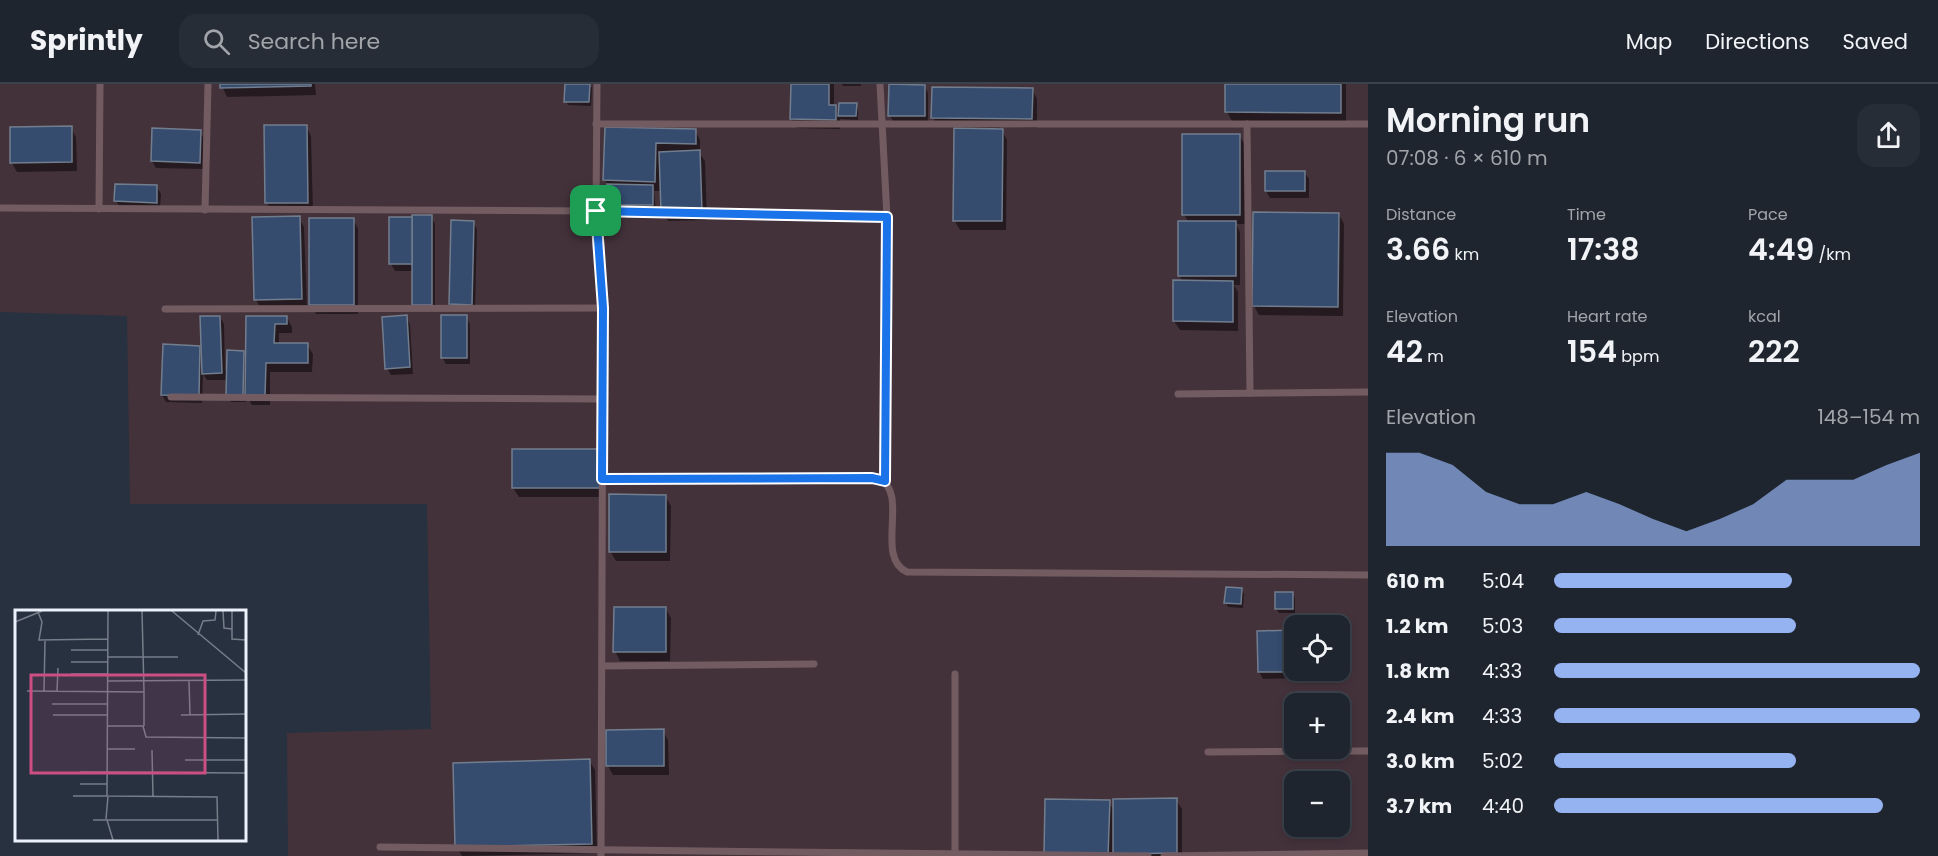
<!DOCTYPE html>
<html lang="en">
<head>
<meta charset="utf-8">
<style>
	body { margin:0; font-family:Poppins,sans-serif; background:#262d37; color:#f1f3f6; height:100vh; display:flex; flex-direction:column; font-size:22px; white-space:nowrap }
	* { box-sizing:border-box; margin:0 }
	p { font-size:20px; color:#a1a5aa }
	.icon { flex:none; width:33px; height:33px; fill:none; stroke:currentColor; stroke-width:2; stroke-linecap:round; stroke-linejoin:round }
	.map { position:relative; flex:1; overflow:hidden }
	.details { display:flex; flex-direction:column; background:#1e252f; width:570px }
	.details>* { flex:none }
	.fabs { position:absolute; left:1284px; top:531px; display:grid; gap:12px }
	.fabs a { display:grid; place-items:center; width:66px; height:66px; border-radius:12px; background:#1e252f; box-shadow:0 3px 9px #0003,0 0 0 2px #3c424b; font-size:30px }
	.pin { position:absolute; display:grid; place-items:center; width:51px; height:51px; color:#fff; margin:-26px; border-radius:12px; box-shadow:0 3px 9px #0006 }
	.round { display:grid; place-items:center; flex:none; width:63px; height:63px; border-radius:18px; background:#262d37 }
	.head { display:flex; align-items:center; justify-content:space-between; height:102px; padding:0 18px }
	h1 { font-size:33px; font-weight:600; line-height:45px }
	.metrics { display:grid; grid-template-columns:repeat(3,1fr); gap:9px; height:102px; padding:6px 18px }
	.metrics div { display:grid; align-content:center }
	.metrics b { font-size:30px; font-weight:600 }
	.metrics small { font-size:16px; font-weight:400 }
	.metrics p { font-size:16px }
	.chart { height:168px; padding:12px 18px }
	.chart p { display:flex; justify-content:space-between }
	.chart svg { width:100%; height:108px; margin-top:6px; fill:#95b2f1; opacity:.7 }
	ul { padding:0 18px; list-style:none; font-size:20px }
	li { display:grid; grid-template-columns:96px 72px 1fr; align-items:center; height:45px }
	li i { height:15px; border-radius:8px; background:#95b2f1 }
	header { display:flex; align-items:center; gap:36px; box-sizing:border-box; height:84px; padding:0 30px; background:#1e252f; border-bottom:2px solid #3c424b }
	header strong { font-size:28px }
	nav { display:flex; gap:33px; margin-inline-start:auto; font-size:21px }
	.search { width:420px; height:54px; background:#262d37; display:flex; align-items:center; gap:15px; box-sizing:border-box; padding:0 21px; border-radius:18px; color:#a1a5aa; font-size:22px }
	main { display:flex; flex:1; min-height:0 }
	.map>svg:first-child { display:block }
	.industrial { fill:#44323b; fill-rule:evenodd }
	.shadow { fill:#0007 }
	.building { fill:#354c6f; stroke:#727d8e; stroke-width:1.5 }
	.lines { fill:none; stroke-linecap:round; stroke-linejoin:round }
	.service { stroke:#725c61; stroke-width:7 }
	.route-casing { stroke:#fff; stroke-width:12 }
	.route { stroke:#1a73e8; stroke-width:8 }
	.inset-road { fill:none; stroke:#767e8a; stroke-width:1.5 }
	.view { fill:#cc4e83; fill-opacity:0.15; stroke:#cc4e83; stroke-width:3 }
	.inset-edge { fill:none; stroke:#ecf2fb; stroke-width:3 }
</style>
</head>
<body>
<header>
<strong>Sprintly</strong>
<div class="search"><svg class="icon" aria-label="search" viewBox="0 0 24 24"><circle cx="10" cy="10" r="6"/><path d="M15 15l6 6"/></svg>Search here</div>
<nav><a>Map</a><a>Directions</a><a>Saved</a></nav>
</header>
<main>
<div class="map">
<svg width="1368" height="772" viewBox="0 0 1368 772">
	<rect width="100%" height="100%" fill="#28313f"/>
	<path class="industrial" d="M0,0h1368v772h-1080l-1,-123 144,-4 -4,-225h-297l-3,-188 -127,-4zM1294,542h46v44h-46zM1294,620h46v44h-46zM1294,698h46v44h-46z"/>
	<g class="shadow">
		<polygon points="221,0 315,0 316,11 227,13"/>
		<polygon points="567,0 589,0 592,4 591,22 568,21 566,17"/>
		<polygon points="792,0 834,0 834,22 840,30 856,20 858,25 858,36 840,35 840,45 797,44 791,35"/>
		<polygon points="842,0 861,0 861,2 843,2"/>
		<polygon points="1227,0 1346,0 1346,38 1232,37 1227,28"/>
		<polygon points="924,2 928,9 928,39 894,38 890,32"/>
		<polygon points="1032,5 1037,15 1037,44 1000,43 1007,56 1006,146 960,146 954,136 955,43 938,43 933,33"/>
		<polygon points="306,42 311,52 313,128 272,128 267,119"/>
		<polygon points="71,44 76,53 77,87 17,88 12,79"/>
		<polygon points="606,44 695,46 700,56 700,70 705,77 707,136 668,137 663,128 662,107 654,107 656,128 612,127 608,120 609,103 605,96"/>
		<polygon points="200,48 204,55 203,85 156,84 152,77"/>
		<polygon points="1239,51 1245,61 1245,140 1236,140 1240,148 1240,201 1234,201 1238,208 1238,247 1180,246 1174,237 1183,198 1179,191 1188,138 1184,130"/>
		<polygon points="1305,89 1309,95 1309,114 1270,114 1266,107"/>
		<polygon points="157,103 161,110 160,125 120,123 116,117"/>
		<polygon points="1339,131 1344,140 1343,232 1259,231 1254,222"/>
		<polygon points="431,133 435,140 435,228 418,228 414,221 414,187 395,187 391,180"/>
		<polygon points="299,134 304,143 307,224 261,225 256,216 253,135"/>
		<polygon points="353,135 358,145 358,230 316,230 310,221"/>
		<polygon points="473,138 477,145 475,227 455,227 451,220"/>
		<polygon points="220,233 224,240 225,286 228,286 243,268 247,276 248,233 287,234 292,243 292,249 279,249 279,261 307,261 313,270 312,288 270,288 270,321 252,321 246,311 246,318 231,318 227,311 227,296 207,296 203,290 202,319 166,318 162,311 164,262 202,263"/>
		<polygon points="406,233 410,240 413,290 391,291 387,284"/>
		<polygon points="466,233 470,240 470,280 446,280 442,273"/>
		<polygon points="599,366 605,413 519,413 513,404"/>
		<polygon points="665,412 671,422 670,477 616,477 610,467"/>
		<polygon points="1242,506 1244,510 1243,524 1228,523 1226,518"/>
		<polygon points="1292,509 1295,514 1295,529 1279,529 1276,525"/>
		<polygon points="666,525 671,534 670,577 620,577 615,567"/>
		<polygon points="1259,548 1294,548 1294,586 1304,586 1304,594 1263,595 1259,588"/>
		<polygon points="663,647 668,656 669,691 613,691 608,682"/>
		<polygon points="589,676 595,686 597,769 462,772 457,763"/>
		<polygon points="1176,716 1182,725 1182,772 1047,772 1109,718 1114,727"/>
	</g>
	<g class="building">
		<polygon points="220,0 311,0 311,2 220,4"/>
		<polygon points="565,0 590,0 589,18 564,18"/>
		<polygon points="791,0 829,0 829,21 836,21 836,36 790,35"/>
		<polygon points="889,0 925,1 925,32 888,32"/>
		<polygon points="1225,0 1341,0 1341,29 1225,28"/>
		<polygon points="932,3 1033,4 1032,35 931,34"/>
		<polygon points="839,19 857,19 856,32 838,32"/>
		<polygon points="264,41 307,41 308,119 265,119"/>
		<polygon points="72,42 72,78 10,79 10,43"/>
		<polygon points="605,43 696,45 696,60 656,59 655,98 603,96"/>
		<polygon points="152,44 201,46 200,79 151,77"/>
		<polygon points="954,44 1003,45 1002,137 953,137"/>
		<rect x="1182" y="50" width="58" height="81"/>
		<polygon points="700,66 702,127 661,128 659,68"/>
		<rect x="1265" y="87" width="40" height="20"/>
		<polygon points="115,100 157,101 157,119 114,117"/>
		<polygon points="607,100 653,101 653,121 607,121"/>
		<polygon points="1253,128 1339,129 1338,223 1252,222"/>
		<rect x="412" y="131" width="20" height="90"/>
		<polygon points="300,132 302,215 254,216 252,133"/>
		<rect x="389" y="133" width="23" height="47"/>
		<rect x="309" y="134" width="45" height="87"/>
		<polygon points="451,136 474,137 472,221 449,220"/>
		<rect x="1178" y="137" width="58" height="55"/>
		<polygon points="1173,196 1233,197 1233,238 1173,237"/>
		<polygon points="407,231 410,283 385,285 382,233"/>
		<rect x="441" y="231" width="26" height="43"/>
		<polygon points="200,232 220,232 222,289 202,290"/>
		<polygon points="246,232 287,232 287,240 275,240 274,259 308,259 308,279 266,279 265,312 245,312"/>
		<polygon points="163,260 200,262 199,312 161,311"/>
		<polygon points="227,266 244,267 243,312 226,312"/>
		<rect x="512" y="365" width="88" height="39"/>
		<polygon points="609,410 666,411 666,468 609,468"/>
		<polygon points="1226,503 1242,504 1241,520 1224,519"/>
		<rect x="1275" y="508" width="18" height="17"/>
		<polygon points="614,523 666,523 666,568 613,568"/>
		<polygon points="1294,546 1294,586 1301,588 1258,588 1257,547"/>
		<polygon points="664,645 664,682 606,682 606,646"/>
		<polygon points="590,675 592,760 455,763 453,679"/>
		<polygon points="1177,714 1177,769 1113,770 1113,715"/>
		<polygon points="1045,715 1110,716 1108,772 1044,770"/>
	</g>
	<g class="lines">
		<g class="service">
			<polyline points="597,0 596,127 603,224 601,772"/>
			<polyline points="880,0 887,133"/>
			<polyline points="596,40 1368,40"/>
			<polyline points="1247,40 1250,309"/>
			<polyline points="0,124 596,127 887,133 884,397"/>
			<polyline points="99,125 100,0"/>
			<polyline points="205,126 208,0"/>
			<polyline points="165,225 603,224"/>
			<polyline points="1178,310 1368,308"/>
			<polyline points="171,313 602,315"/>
			<path d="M602,395h277c31,14 -5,78 28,93l461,3"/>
			<polyline points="602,582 814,580"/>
			<polyline points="955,590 955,772"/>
			<polyline points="1208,668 1368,667"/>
			<path d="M380,763c256,2 512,8 768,9"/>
			<polyline points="1164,772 1368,769"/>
		</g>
	</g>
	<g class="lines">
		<g class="route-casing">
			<polygon id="route" points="596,127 887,133 885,397 872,394 602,395 603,224"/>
		</g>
		<use href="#route" class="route"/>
	</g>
	<g transform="translate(15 526)">
		<rect width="231" height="231" fill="#28313f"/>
		<path class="inset-road" d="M93,1l-1,185 110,1 1,43M127,1l2,81M157,1l74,62M208,1l1,17 8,1M217,1v28l14,1M23,2l4,10 -3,18 69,-1M0,12l27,-11M183,25l5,-14 12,-1 1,-9M56,40h37M93,47h34M127,47h36M56,52h37M56,64h36M92,71l139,-1M174,71l1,34M12,81l117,1v34M29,81l1,-50M42,81l1,-23M37,94h56M38,105h55M166,105l65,-1M93,116h35l3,11 100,1M93,139h27M137,140l1,47M170,150h61M65,162l166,1M65,174h27M58,186h34M91,209l2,-23M78,210h125M92,210l6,20"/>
		<path class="view" d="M16,65h174v98h-174z"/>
		<rect width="231" height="231" class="inset-edge"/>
	</g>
</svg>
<div class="fabs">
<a><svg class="icon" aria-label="locate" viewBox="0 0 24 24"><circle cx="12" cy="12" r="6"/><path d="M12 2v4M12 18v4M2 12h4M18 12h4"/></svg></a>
<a>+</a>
<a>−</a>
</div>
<div class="pin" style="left:596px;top:127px;background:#1e9e55"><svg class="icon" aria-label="arrive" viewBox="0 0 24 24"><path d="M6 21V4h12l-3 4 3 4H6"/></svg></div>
</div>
<section class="details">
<div class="head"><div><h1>Morning run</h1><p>07:08 · 6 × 610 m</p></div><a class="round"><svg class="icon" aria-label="share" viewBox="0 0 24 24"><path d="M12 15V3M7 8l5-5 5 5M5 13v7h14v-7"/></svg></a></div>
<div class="metrics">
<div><p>Distance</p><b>3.66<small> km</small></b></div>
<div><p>Time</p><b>17:38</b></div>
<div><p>Pace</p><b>4:49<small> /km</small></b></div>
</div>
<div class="metrics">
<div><p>Elevation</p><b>42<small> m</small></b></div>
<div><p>Heart rate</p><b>154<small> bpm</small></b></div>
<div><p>kcal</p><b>222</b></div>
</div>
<div class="chart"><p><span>Elevation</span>148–154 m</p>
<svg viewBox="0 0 160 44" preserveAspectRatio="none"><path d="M0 44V6L10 6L20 11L30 22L40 27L50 27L60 22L70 27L80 33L90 38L100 33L110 27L120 17L130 17L140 17L150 11L160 6V44z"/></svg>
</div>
<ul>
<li><b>610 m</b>5:04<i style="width:65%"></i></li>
<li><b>1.2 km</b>5:03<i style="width:66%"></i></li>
<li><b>1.8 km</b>4:33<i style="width:100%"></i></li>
<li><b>2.4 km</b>4:33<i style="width:100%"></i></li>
<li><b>3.0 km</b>5:02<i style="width:66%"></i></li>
<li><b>3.7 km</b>4:40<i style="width:90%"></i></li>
</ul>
</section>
</main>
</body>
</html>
